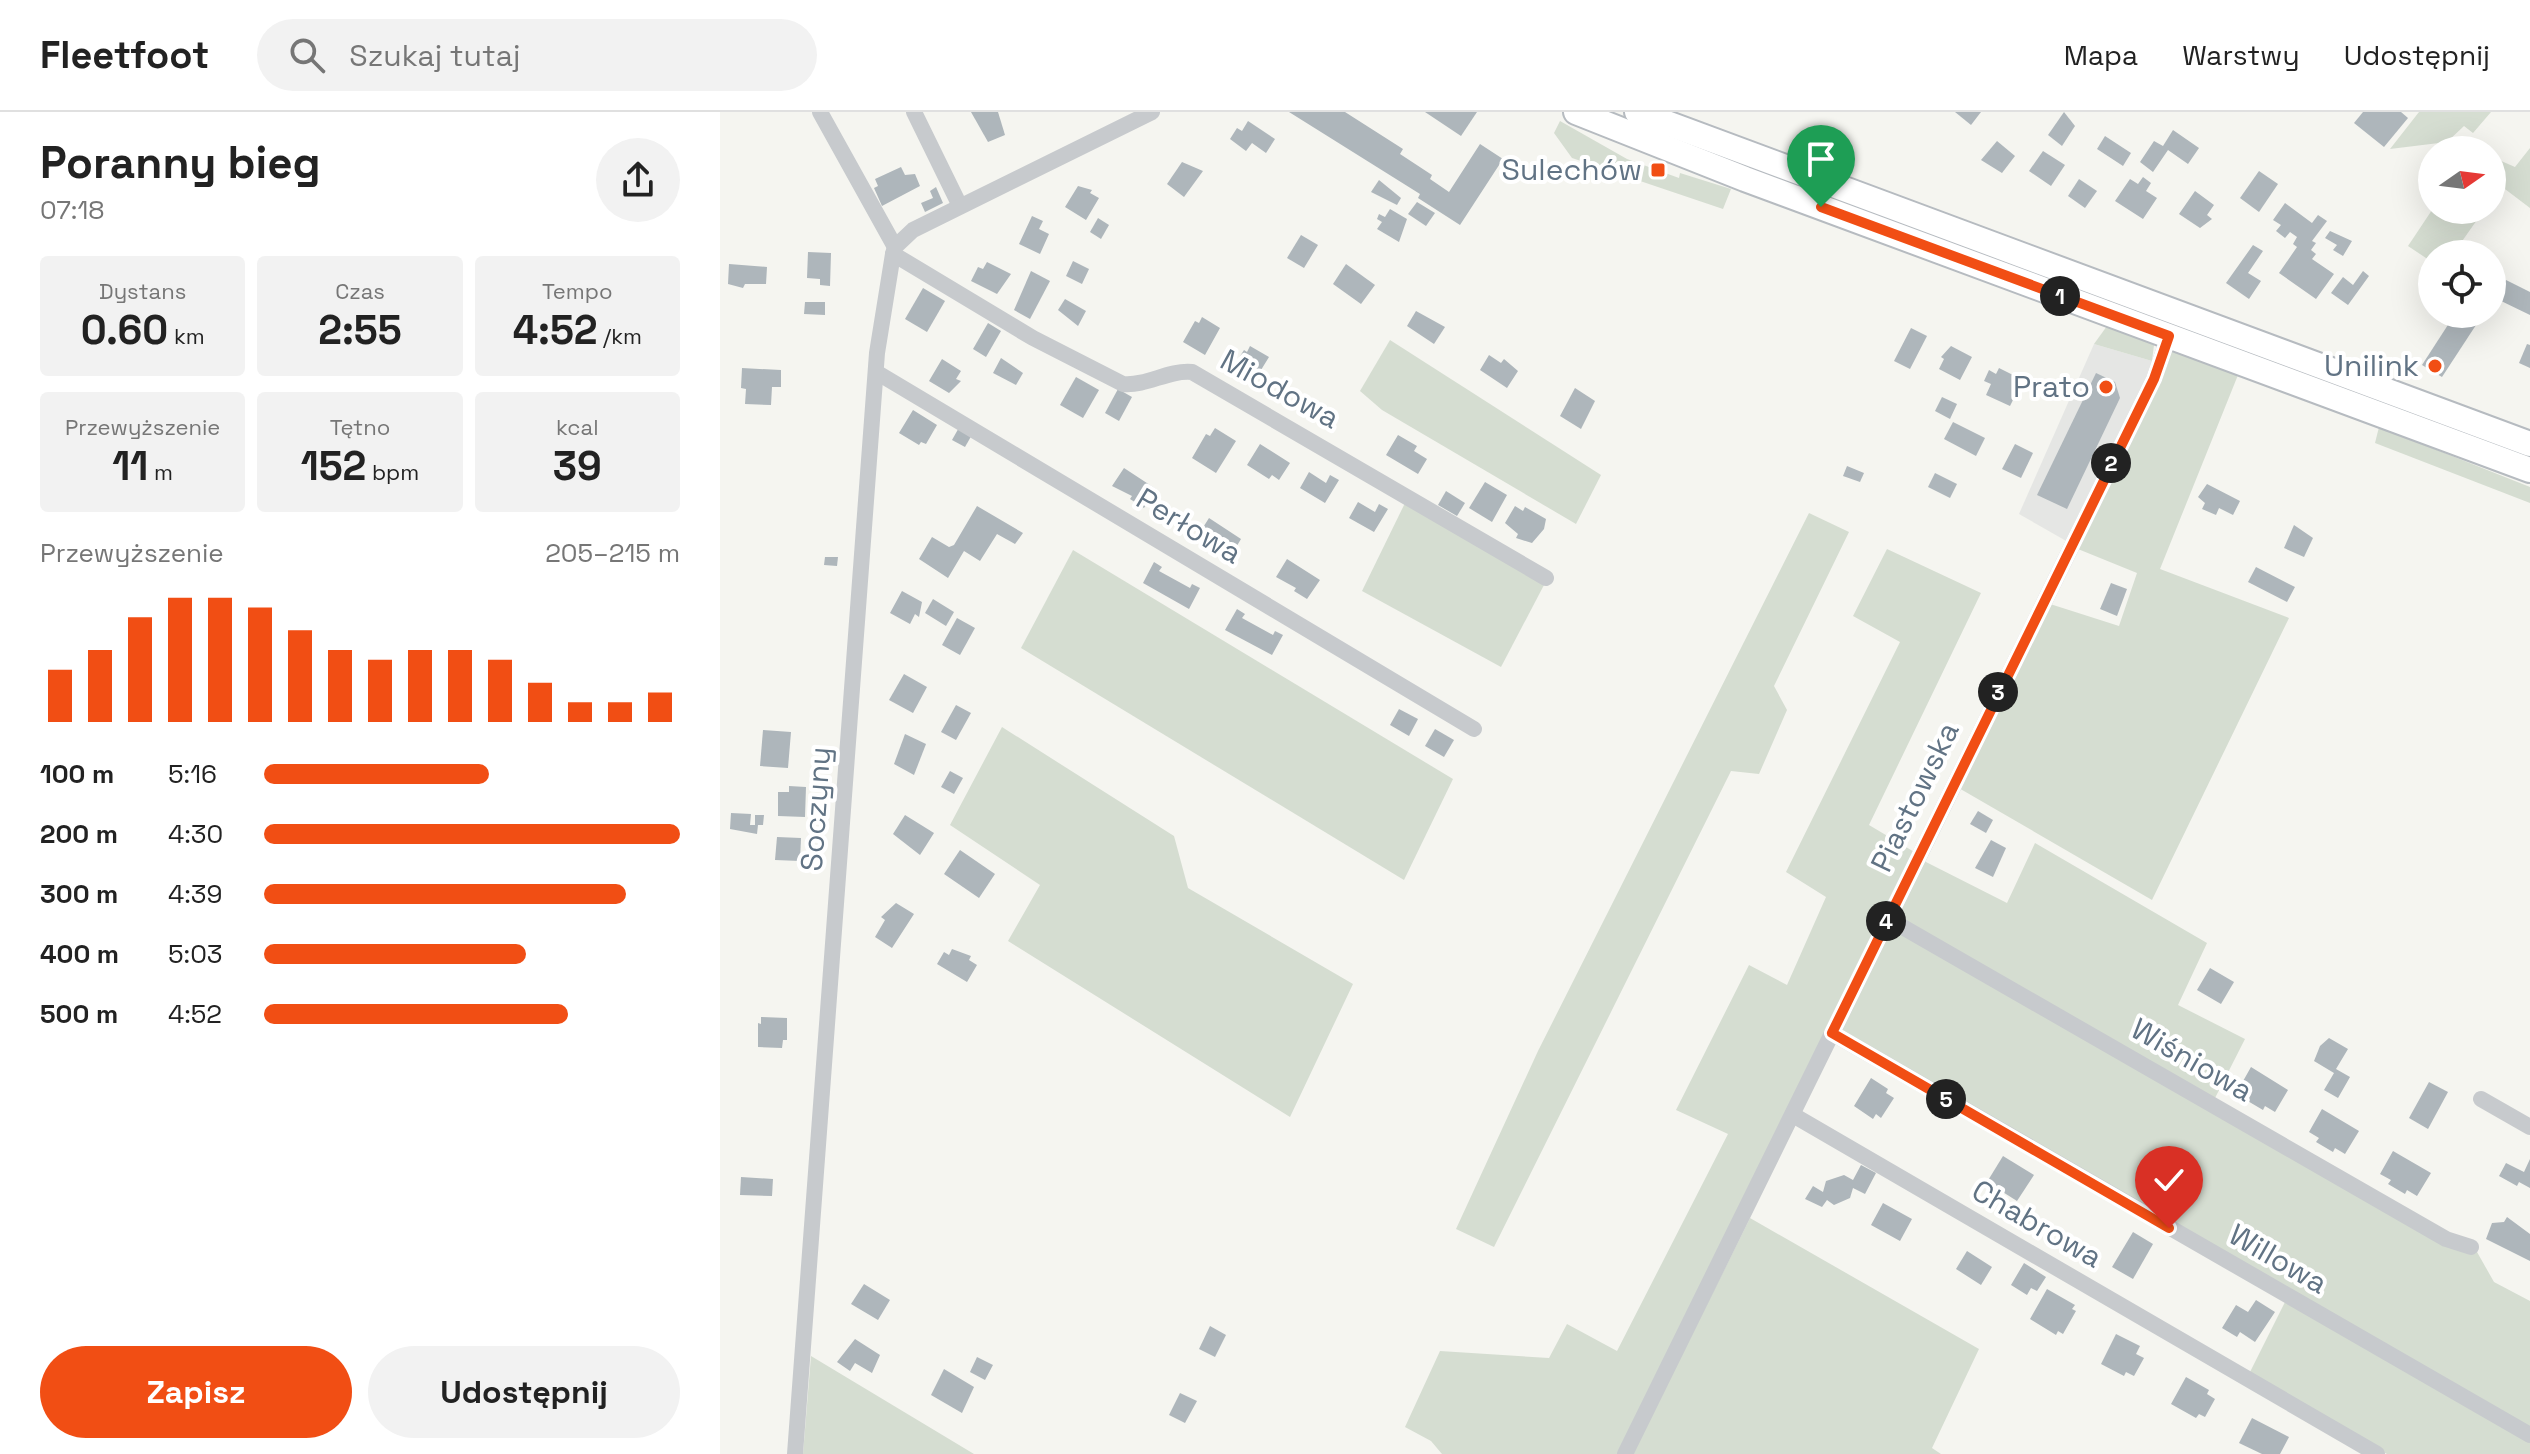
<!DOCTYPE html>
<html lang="pl">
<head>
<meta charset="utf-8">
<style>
	body { margin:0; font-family:"Space Grotesk",sans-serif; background:#f2f2f2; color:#222; height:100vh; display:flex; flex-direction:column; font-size:30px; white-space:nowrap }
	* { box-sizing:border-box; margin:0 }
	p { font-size:26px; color:#767676 }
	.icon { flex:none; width:44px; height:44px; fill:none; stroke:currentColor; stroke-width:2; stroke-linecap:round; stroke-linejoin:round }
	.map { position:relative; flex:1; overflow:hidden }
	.details { display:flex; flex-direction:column; background:#fff; width:720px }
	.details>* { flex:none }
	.needle { width:52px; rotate:76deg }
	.tools { position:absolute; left:1698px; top:24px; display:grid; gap:16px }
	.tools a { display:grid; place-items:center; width:88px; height:88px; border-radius:50%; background:#fff; box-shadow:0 8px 32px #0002; font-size:40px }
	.pin { position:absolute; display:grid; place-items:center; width:68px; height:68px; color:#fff; margin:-82px -34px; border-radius:50% 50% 50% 0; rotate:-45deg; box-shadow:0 0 8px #0007 }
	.pin .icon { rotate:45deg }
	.km { position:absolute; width:40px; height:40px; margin:-20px; border-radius:50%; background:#222; color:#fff; font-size:22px; line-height:40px; text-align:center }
	.round { display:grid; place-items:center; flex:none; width:84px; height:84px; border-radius:42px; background:#f2f2f2 }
	.summary { display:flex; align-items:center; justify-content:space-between; height:136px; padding:0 40px }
	h1 { font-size:44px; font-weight:700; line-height:60px }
	.figures { display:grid; grid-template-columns:repeat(3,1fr); gap:12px; height:136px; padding:8px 40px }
	.figures div { display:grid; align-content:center; border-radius:8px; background:#f2f2f2; text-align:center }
	.figures b { font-size:40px; font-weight:700 }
	.figures small { font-size:22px; font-weight:400 }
	.figures p { font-size:22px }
	.chart { height:224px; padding:16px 40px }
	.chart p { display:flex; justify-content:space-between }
	.chart svg { width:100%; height:144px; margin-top:8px; stroke:#f14e14; stroke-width:6 }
	.primary-button { display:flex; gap:16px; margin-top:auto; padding:16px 40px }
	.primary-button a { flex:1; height:92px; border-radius:48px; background:#f14e14; color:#fff; font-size:32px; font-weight:700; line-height:92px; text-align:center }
	.primary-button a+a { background:#f2f2f2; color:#222 }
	ul { padding:0 40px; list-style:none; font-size:26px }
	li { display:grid; grid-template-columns:128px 96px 1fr; align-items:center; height:60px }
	li i { height:20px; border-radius:10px; background:#f14e14 }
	header { display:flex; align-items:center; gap:48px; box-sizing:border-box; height:112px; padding:0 40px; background:#fff; border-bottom:2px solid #e0e0e0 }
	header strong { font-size:38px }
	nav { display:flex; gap:44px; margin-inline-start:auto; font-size:28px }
	.search { width:560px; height:72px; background:#f2f2f2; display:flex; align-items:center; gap:20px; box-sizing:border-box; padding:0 28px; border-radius:44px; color:#767676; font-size:30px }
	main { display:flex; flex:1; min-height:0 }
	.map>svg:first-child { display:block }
	.built { fill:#e5e6e4 }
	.green { fill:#d5ddd1 }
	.building { fill:#aeb6bb }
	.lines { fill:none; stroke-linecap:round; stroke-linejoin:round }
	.secondary-casing { stroke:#b6bbc0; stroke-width:28 }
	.street { stroke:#c7cacd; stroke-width:16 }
	.secondary { stroke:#fff; stroke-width:24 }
	.route-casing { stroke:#fff; stroke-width:16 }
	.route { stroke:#f14e14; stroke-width:10 }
	.poi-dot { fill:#f14e14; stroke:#fff; stroke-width:3 }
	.labels { text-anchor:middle; stroke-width:8; stroke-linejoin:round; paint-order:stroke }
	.poi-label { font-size:30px; fill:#617384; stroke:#fff; text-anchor:end }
	.street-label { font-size:30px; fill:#617384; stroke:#fff }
</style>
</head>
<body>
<header>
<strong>Fleetfoot</strong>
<div class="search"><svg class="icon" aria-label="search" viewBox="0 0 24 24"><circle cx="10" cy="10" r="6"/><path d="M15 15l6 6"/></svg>Szukaj tutaj</div>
<nav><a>Mapa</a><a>Warstwy</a><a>Udostępnij</a></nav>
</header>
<main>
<section class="details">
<div class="summary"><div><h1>Poranny bieg</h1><p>07:18</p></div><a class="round"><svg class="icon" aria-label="share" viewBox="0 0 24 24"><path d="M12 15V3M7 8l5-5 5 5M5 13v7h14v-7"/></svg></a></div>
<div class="figures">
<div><p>Dystans</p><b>0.60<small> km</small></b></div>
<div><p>Czas</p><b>2:55</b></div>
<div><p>Tempo</p><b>4:52<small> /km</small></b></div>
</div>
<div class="figures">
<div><p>Przewyższenie</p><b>11<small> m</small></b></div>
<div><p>Tętno</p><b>152<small> bpm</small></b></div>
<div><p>kcal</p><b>39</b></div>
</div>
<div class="chart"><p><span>Przewyższenie</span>205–215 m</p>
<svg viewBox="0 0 160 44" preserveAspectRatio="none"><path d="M5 44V28M15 44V22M25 44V12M35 44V6M45 44V6M55 44V9M65 44V16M75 44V22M85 44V25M95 44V22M105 44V22M115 44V25M125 44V32M135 44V38M145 44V38M155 44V35"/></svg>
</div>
<ul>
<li><b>100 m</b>5:16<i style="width:54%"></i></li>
<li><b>200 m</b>4:30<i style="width:100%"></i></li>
<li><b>300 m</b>4:39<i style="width:87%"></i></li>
<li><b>400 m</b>5:03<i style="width:63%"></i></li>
<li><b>500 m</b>4:52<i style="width:73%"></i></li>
</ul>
<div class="primary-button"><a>Zapisz</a><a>Udostępnij</a></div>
</section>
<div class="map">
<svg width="1810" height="1342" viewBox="0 0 1810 1342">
	<rect width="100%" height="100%" fill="#f5f5f0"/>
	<polygon class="built" points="1374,232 1432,249 1422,280 1348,430 1299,402"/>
	<g class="green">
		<polygon points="1699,0 1771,0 1753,21 1744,14 1727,30 1670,37"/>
		<polygon points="840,9 907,47 959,66 960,61 1011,77 1003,97 852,46 834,21"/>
		<polygon points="1810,36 1810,96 1781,74 1772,87 1772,45 1795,55"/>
		<polygon points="1712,98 1764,98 1733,142 1712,142 1712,150 1688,134"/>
		<polygon points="1387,214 1434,233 1432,249 1374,232"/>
		<polygon points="670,228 881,363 856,412 662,298 640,279"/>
		<polygon points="1450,239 1518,263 1440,457 1569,506 1432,788 1237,675 1327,491 1399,514 1417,461 1353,435"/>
		<polygon points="1659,315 1810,375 1810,391 1655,331"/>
		<polygon points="685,391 824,473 781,555 642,479"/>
		<polygon points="1089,401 1129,420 1054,574 1067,598 1039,662 1011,659 774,1135 736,1117 818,939"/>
		<polygon points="1167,437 1261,481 1149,713 1196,741 900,1342 722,1342 711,1329 685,1315 720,1239 829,1246 847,1212 897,1239 1008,1022 956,998 1029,853 1067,873 1106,785 1066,760 1180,530 1133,504"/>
		<polygon points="353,438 733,667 684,768 301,536"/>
		<polygon points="282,615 454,724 468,776 633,872 570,1005 288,829 320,773 230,713"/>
		<polygon points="1315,731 1487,831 1458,893 1525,927 1494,988 1174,803 1202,748 1287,791"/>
		<polygon points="1169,811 1725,1132 1757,1140 1774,1170 1810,1189 1810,1318 1117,920"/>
		<polygon points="1030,1106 1259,1237 1212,1336 1221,1342 912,1342"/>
		<polygon points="1565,1190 1810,1327 1810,1342 1667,1342 1529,1262"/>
		<polygon points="91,1244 244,1336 254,1342 83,1342"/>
	</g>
	<g class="building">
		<polygon points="251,0 278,0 285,23 268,30"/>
		<polygon points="569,0 625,0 683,37 680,42 712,63 710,67 729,80 760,32 783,47 740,113 698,86 700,82"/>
		<polygon points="705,0 757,0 741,24"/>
		<polygon points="1235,0 1261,0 1251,13"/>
		<polygon points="1344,0 1355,14 1342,34 1328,23"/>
		<polygon points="1643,0 1681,0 1688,6 1664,35 1634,11"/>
		<polygon points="528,9 555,27 546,41 532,31 526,39 510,27 517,16 522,19"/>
		<polygon points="1453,18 1479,36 1468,52 1448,38 1433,60 1420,50 1434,29 1443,34"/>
		<polygon points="1385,24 1411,41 1403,54 1377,37"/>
		<polygon points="1277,29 1295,44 1282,61 1261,48"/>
		<polygon points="1323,39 1345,53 1331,74 1309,59"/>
		<polygon points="462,50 483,59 464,85 447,72"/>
		<polygon points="181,55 185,63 195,62 200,74 162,94 154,76 158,74 155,67"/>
		<polygon points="1539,59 1558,72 1539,100 1520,86"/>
		<polygon points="1423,65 1431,71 1426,79 1437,86 1423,107 1395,89 1410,67 1418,72"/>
		<polygon points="1359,67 1377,79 1365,96 1348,84"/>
		<polygon points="659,68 681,86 677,93 651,80"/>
		<polygon points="358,74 372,78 370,81 379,86 366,108 345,95"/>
		<polygon points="216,75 223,91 205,100 201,91 213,86 210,79"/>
		<polygon points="1475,79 1494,93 1487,103 1492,107 1480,116 1459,102"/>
		<polygon points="697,90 715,101 706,114 688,102"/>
		<polygon points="1565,91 1592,111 1598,103 1607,109 1592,129 1596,131 1591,138 1596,142 1592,147 1614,162 1596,187 1559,161 1577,135 1573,132 1577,125 1570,120 1565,126 1556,119 1561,113 1553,108"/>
		<polygon points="670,97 687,107 679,130 657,117 662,110 657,107 659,102 665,105"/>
		<polygon points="312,104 323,109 319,117 329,122 320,142 299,132"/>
		<polygon points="378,106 389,113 381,127 370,120"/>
		<polygon points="1610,119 1632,129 1623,144 1613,138 1617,133 1605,126"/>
		<polygon points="581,123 598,133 584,156 567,146"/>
		<polygon points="1757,132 1771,142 1750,142"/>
		<polygon points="1533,133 1543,139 1528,161 1541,169 1529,187 1506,171"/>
		<polygon points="88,140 111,141 110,174 100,173 100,167 87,166"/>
		<polygon points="353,149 369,157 362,172 346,164"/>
		<polygon points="267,150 291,162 277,182 251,169 258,155 263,157"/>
		<polygon points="9,152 47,155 46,172 25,172 23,176 8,172"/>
		<polygon points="626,152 655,173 641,192 613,172"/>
		<polygon points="311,159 330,169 310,207 294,198"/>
		<polygon points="1643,159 1649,164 1628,193 1611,181 1623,165 1633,173"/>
		<polygon points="1786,168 1810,180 1810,203 1777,187"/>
		<polygon points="203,176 225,189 207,220 185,207"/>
		<polygon points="345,187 366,199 358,214 338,198"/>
		<polygon points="85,190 105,190 105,203 84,202"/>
		<polygon points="696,199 725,215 714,232 687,214"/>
		<polygon points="1735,202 1756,213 1722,265 1702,253"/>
		<polygon points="482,205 500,216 485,243 463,230 475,209 479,211"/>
		<polygon points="268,211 281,219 266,245 253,237"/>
		<polygon points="1191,216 1207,224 1190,257 1174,249"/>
		<polygon points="1807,232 1810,233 1810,256 1799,251"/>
		<polygon points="530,234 549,245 533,271 511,258 524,238 527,240"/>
		<polygon points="1231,234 1252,245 1240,268 1219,257 1224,247 1221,245"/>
		<polygon points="769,243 781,251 784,247 798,259 787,276 760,258"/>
		<polygon points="281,246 303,261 296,273 273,261"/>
		<polygon points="222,247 241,259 236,267 241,269 229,281 209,269"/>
		<polygon points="22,256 61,258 61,275 52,275 51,293 25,292 26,277 21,276"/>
		<polygon points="1279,256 1303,268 1290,294 1266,283 1271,272 1264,269 1269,258 1276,262"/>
		<polygon points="1376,261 1395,270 1400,286 1347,397 1317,383"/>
		<polygon points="356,265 379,278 363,306 340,293"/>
		<polygon points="855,276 875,289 861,317 840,304"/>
		<polygon points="398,277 412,285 399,309 385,301"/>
		<polygon points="1222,285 1237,292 1230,307 1215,299"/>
		<polygon points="193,298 217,313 206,332 201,330 199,333 179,321"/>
		<polygon points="1233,310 1265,326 1256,344 1224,327"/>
		<polygon points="241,312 253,321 245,335 232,328"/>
		<polygon points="495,316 516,329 496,361 472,346 486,322 490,324"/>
		<polygon points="678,323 697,334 694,339 707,347 698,362 666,343"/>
		<polygon points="540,332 570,351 559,368 552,363 549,367 527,353"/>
		<polygon points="1295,332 1313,341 1301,366 1282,357"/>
		<polygon points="1127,354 1144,361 1140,370 1123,364"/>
		<polygon points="404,356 436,377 424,396 410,387 412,384 392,374"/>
		<polygon points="589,360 606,371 610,363 619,368 605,391 580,376"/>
		<polygon points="1215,361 1237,372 1230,386 1208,375"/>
		<polygon points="765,370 787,383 772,410 749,396"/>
		<polygon points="1487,372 1520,389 1513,403 1499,396 1496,403 1482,397 1485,391 1478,385"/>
		<polygon points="726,379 745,391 737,404 718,393"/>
		<polygon points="638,390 655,400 659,392 668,397 654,420 629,406"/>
		<polygon points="257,394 303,421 295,432 277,422 260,449 244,439 228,466 199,447 212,425 229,435 234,433"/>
		<polygon points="795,394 803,399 805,395 826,407 824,417 812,431 796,426 798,422 785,411"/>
		<polygon points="489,406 521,427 509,447 496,438 498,435 477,425"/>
		<polygon points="1574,413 1593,426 1584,445 1564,436"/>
		<polygon points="105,445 118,445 117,454 104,453"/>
		<polygon points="567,447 600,468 587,487 574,479 576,476 556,465"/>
		<polygon points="434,450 442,455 439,459 470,476 472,472 480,476 469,497 423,471"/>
		<polygon points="1536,455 1575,475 1567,490 1528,470"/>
		<polygon points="1391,471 1407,477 1397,504 1380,497"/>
		<polygon points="182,479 202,490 199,505 195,502 190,512 170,501"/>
		<polygon points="213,487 234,500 226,514 205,501"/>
		<polygon points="517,497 525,502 522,506 553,523 555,519 563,523 552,543 505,518"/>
		<polygon points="237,506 255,516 240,543 222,533"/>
		<polygon points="184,562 207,575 193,601 169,588"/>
		<polygon points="236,593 251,601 236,628 221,620"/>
		<polygon points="679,597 698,607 689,624 670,613"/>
		<polygon points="715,617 734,628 724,645 705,634"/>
		<polygon points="43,618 71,620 68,656 40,654"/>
		<polygon points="185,622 206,632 194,663 174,652"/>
		<polygon points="230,659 243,666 234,682 221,675"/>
		<polygon points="69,674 86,675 85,705 58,704 58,680 69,680"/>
		<polygon points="1258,699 1273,708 1266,721 1250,712"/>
		<polygon points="11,701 31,702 30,713 35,713 35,703 44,703 43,713 38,713 37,722 10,717"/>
		<polygon points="185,703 214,721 200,743 173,722"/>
		<polygon points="57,725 81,726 80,749 55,748"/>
		<polygon points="1271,728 1286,736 1273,765 1255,756"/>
		<polygon points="240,738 275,762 259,786 224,762"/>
		<polygon points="176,791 194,802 172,836 155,825 165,808 161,805"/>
		<polygon points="232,837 251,844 249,848 257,853 247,870 217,852 224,840 229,843"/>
		<polygon points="1490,856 1514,870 1501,892 1477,878"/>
		<polygon points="41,905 67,906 67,928 63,928 62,936 38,935 38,911 41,912"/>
		<polygon points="1609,926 1628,937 1616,957 1630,965 1618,986 1604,978 1614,961 1594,949 1600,934"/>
		<polygon points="1531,955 1568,978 1555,1000 1545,994 1543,998 1526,988 1528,984 1518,978"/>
		<polygon points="1151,966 1168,977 1166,981 1174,986 1161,1006 1156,1002 1153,1007 1134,994"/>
		<polygon points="1709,970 1728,980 1708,1017 1689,1006"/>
		<polygon points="1602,997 1639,1019 1625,1042 1615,1036 1613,1040 1596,1030 1599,1026 1589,1020"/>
		<polygon points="1673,1039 1711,1061 1697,1084 1687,1078 1685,1082 1668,1072 1671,1068 1660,1062"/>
		<polygon points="1283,1044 1314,1063 1297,1089 1267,1070"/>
		<polygon points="1810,1047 1810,1076 1799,1070 1797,1074 1779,1064 1786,1051 1804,1060"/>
		<polygon points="1141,1053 1156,1061 1145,1082 1133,1076 1130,1086 1114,1093 1107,1088 1102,1095 1085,1087 1093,1074 1103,1080 1106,1069 1124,1063 1133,1068"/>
		<polygon points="21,1065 53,1067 52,1084 20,1083"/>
		<polygon points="1163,1091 1192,1107 1180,1129 1151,1113"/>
		<polygon points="1787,1105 1810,1122 1810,1149 1766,1127 1772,1111 1784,1110"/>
		<polygon points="1413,1120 1433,1132 1413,1167 1392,1155"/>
		<polygon points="1247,1139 1272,1155 1261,1173 1236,1157"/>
		<polygon points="1304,1151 1326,1165 1317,1179 1311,1176 1307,1183 1291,1173"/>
		<polygon points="144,1172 170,1188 158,1208 131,1192"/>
		<polygon points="1327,1177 1355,1193 1352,1197 1356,1199 1343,1222 1338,1219 1336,1223 1310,1207"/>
		<polygon points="1536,1188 1555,1200 1535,1230 1520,1220 1517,1225 1502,1216 1516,1193 1528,1200"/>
		<polygon points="490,1214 506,1223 495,1245 479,1237"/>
		<polygon points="1396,1222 1420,1234 1416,1242 1424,1246 1414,1264 1406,1260 1404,1264 1381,1252"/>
		<polygon points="135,1227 160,1243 152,1261 135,1251 130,1259 117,1250"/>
		<polygon points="257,1245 273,1253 265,1268 250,1260"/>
		<polygon points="224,1257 254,1275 242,1301 211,1283"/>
		<polygon points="1466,1265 1489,1278 1487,1282 1495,1287 1485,1305 1479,1302 1476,1306 1451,1292"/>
		<polygon points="460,1281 477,1289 465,1311 449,1303"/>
		<polygon points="1532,1306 1569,1325 1560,1342 1542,1342 1519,1331"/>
	</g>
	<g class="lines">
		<g class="secondary-casing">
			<g id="secondary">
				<polyline points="856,0 1025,67 1810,358"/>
				<polyline points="917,0 1810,332"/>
			</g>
		</g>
		<g class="street">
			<polyline points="100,0 175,135"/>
			<polyline points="194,0 240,94"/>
			<path d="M173,142l140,84 90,46c25,2 44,-14 69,-12l354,206"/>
			<polyline points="156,260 754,617"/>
			<polyline points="1167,806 1726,1127 1751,1135"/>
			<polyline points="1112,921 1810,1323"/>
			<polyline points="1761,987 1810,1015"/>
			<polyline points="1073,1003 1657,1342"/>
			<polyline points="75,1342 157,241 173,142 175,135 193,118 432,0"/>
			<polyline points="905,1342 1434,267 1449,224"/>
		</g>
		<use href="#secondary" class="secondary"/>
	</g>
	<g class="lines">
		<g class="route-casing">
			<polyline id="route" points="1101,95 1449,224 1434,267 1112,921 1449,1116"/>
		</g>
		<use href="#route" class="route"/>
	</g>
	<g class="poi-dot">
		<rect x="930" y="50" width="16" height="16" rx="4"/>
		<circle cx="1715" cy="254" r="8"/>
		<circle cx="1386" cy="275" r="8"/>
	</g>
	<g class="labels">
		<g class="poi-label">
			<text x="922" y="68">Sulechów</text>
			<text x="1699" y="264">Unilink</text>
			<text x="1370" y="285">Prato</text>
		</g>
		<g class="street-label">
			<text transform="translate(560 277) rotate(29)" y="10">Miodowa</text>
			<text transform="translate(469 414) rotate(31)" y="10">Perłowa</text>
			<text transform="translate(1195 685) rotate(-64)" y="10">Piastowska</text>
			<text transform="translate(96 697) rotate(-86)" y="10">Soczyny</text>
			<text transform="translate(1472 948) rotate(30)" y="10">Wiśniowa</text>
			<text transform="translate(1317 1112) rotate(30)" y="10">Chabrowa</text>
			<text transform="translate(1558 1147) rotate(30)" y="10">Willowa</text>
		</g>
	</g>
</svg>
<div class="tools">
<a><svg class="needle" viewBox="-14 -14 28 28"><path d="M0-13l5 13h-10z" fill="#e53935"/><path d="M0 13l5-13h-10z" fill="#767676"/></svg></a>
<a><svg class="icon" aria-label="locate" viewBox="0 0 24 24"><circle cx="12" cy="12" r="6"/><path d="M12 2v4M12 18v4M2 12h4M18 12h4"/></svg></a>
</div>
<div class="pin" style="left:1101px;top:95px;background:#1e9e55"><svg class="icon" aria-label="arrive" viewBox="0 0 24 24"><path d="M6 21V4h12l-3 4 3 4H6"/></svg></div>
<div class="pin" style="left:1449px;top:1116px;background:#d93025"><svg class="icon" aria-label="check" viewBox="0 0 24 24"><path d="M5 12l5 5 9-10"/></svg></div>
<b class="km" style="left:1340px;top:184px">1</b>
<b class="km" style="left:1391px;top:351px">2</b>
<b class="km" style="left:1278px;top:580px">3</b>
<b class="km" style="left:1166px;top:809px">4</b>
<b class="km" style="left:1226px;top:987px">5</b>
</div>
</main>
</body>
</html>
